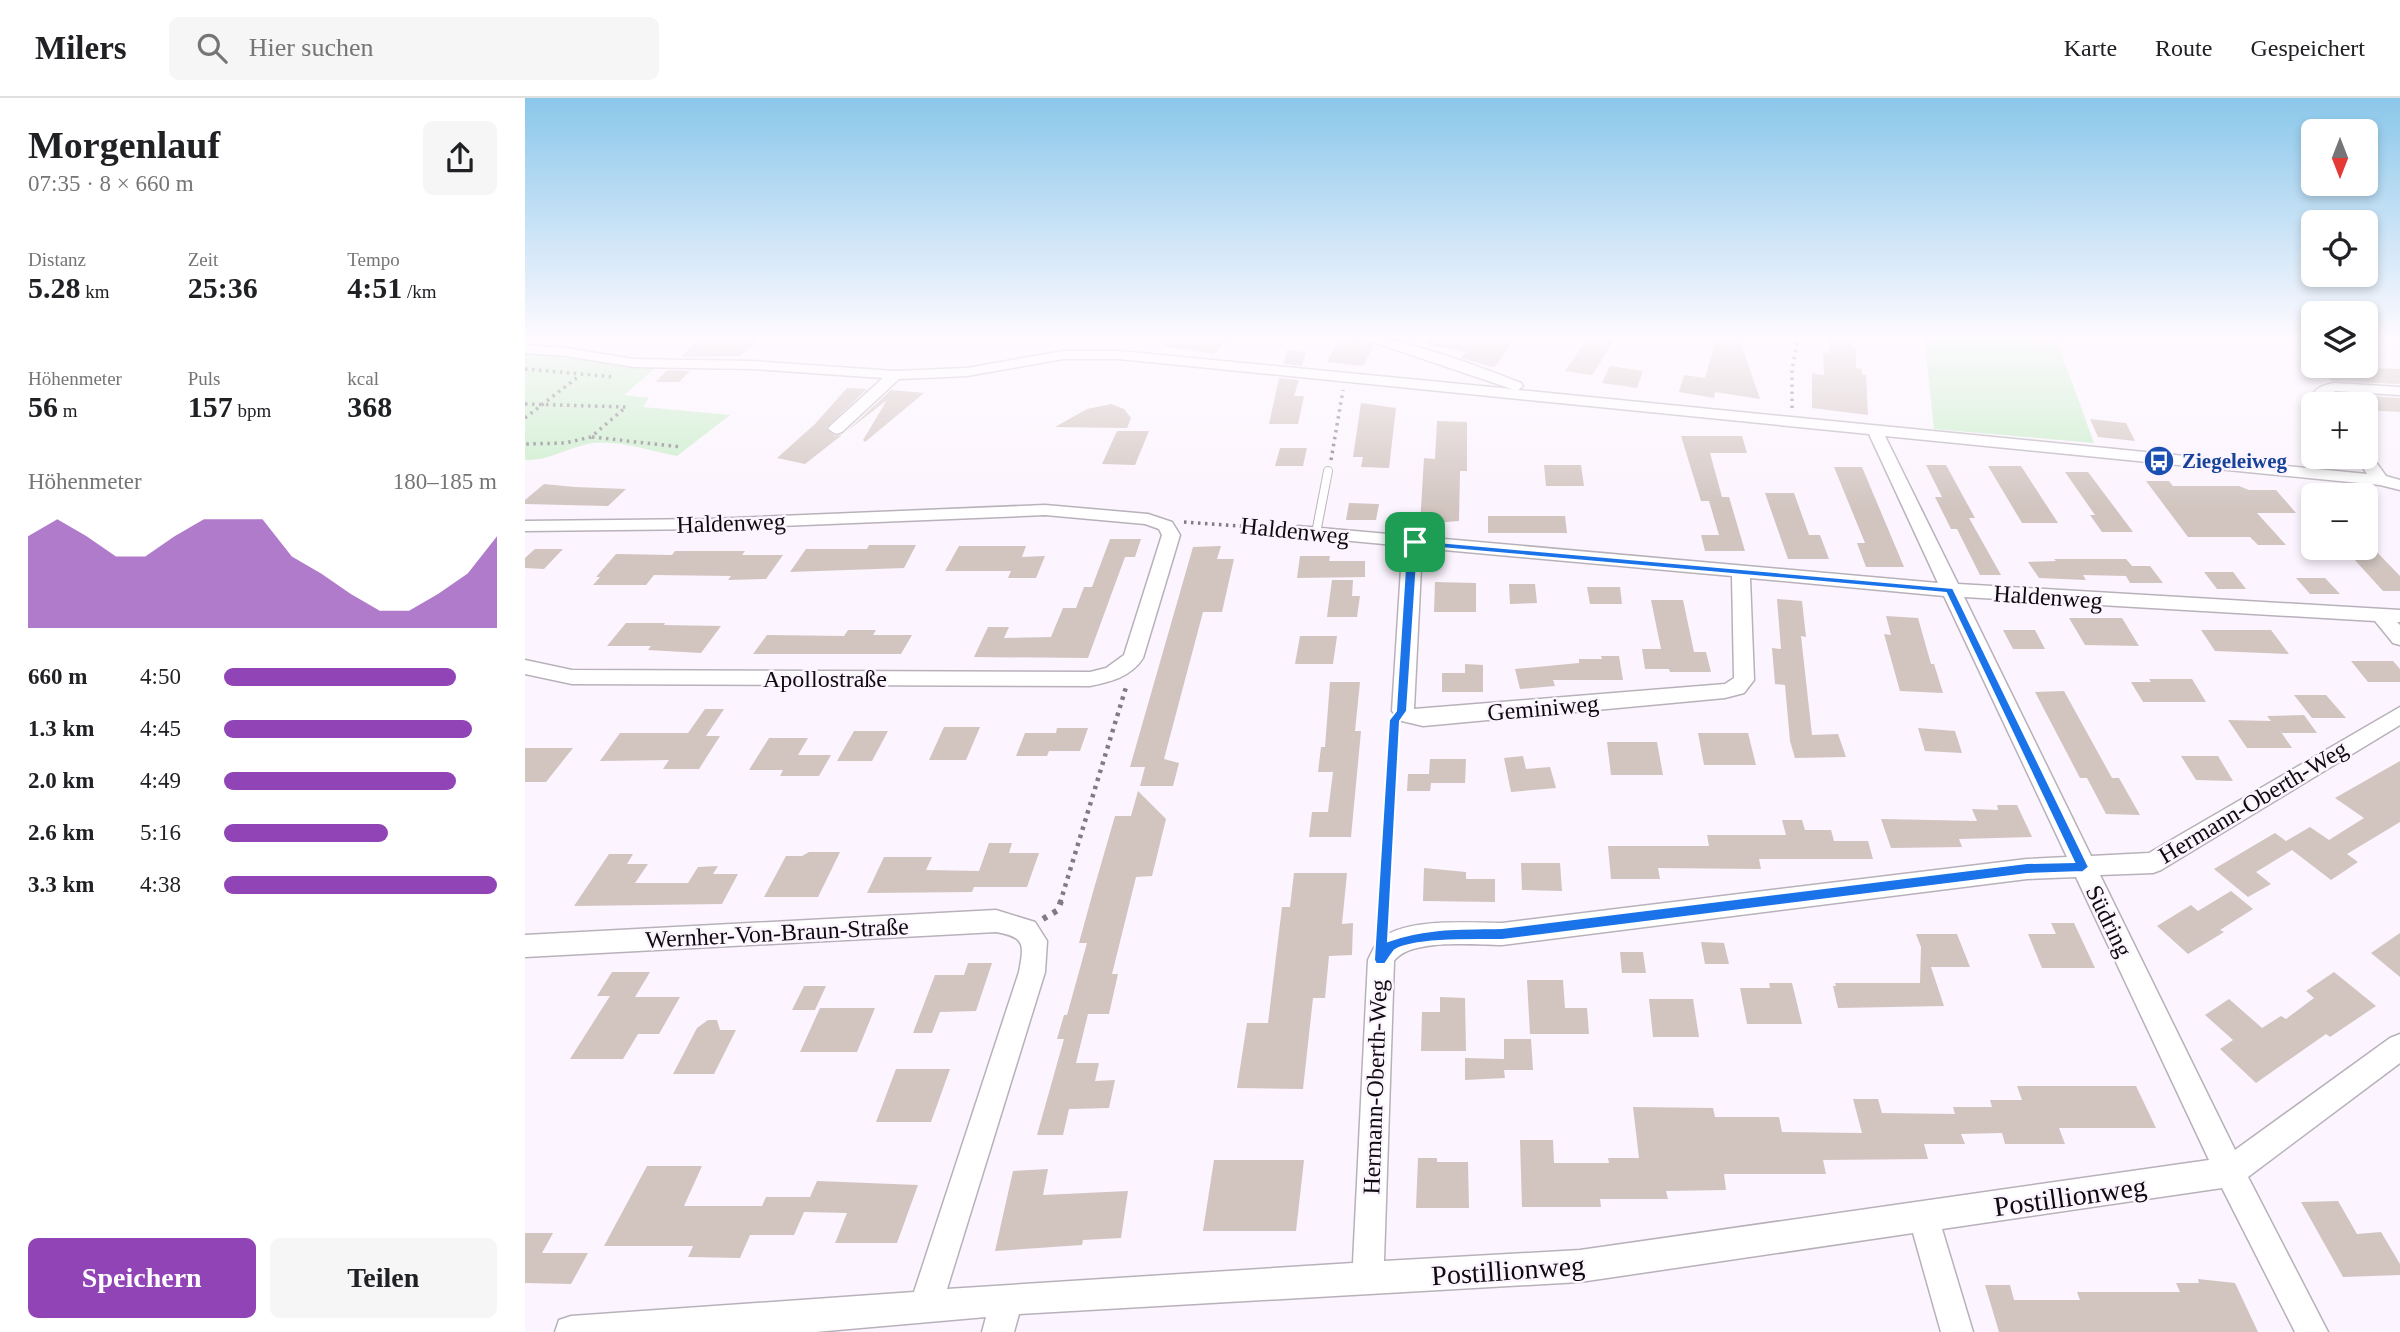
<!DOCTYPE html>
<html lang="de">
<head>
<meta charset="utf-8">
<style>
	body { margin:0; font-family:Georgia,serif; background:#f6f6f6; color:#202124; height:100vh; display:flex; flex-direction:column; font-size:26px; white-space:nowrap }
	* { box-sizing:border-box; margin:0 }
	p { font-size:23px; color:#757577 }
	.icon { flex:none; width:38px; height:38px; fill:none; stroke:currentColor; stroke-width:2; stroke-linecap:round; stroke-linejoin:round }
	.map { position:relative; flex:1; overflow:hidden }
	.sheet { display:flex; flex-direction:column; background:#fff; width:525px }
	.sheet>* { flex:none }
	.needle { width:46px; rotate:180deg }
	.buttons { position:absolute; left:1776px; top:21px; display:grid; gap:14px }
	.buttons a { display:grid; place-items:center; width:77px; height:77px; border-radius:10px; background:#fff; box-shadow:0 4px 10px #0003; font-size:35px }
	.pin { position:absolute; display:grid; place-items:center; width:60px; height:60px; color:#fff; margin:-30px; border-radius:14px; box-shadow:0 4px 10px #0006 }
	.round { display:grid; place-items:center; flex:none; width:74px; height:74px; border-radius:10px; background:#f6f6f6 }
	.head { display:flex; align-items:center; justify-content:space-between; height:119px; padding:0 28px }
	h1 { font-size:38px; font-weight:600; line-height:52px }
	.stats { display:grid; grid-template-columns:repeat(3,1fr); gap:10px; height:119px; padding:7px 28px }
	.stats div { display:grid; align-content:center }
	.stats b { font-size:30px; font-weight:600 }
	.stats small { font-size:19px; font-weight:400 }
	.stats p { font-size:19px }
	.chart { height:196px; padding:14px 28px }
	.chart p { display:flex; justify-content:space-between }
	.chart svg { width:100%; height:126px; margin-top:7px; fill:#9044b5; opacity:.7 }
	.action { display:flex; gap:14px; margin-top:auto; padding:14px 28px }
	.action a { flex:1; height:80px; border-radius:10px; background:#9044b5; color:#fff; font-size:28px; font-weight:600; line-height:80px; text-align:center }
	.action a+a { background:#f6f6f6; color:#202124 }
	ul { padding:0 28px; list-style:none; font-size:23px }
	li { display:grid; grid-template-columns:112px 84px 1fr; align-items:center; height:52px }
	li i { height:18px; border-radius:9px; background:#9044b5 }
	header { display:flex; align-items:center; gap:42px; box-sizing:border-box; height:98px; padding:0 35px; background:#fff; border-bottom:2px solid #e0e0e0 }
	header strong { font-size:33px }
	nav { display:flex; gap:38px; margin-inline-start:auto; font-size:24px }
	.search { width:490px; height:63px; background:#f6f6f6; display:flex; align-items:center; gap:18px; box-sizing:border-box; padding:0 24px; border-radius:10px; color:#757577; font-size:26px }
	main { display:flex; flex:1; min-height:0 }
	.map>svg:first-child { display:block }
	.green { fill:#c8edc8 }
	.building { fill:#d2c5c0 }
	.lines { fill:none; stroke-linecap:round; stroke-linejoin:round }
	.lane-casing { stroke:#b9b1ba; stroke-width:10 }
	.street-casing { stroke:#b9b1ba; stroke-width:3 }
	.path-far2 { stroke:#817c82; stroke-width:3.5; stroke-dasharray:2.5 4.5; stroke-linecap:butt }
	.path-far1 { stroke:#817c82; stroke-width:4.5; stroke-dasharray:3.5 5; stroke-linecap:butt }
	.path { stroke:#817c82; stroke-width:6; stroke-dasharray:4.5 7; stroke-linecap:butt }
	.lane { stroke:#fff; stroke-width:8 }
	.street { fill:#fff; fill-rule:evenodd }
	.route { fill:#1a73e8; stroke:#fff; stroke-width:2; fill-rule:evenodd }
	.labels { text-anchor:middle; stroke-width:5; stroke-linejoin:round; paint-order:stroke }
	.far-transit-label { font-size:21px; font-weight:bold; fill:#164399; stroke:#fcf4fe; text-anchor:start }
	.street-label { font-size:24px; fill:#0e0b0e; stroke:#fcf4fe }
	.near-street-label { font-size:28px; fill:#0e0b0e; stroke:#fcf4fe }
</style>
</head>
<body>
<header>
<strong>Milers</strong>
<div class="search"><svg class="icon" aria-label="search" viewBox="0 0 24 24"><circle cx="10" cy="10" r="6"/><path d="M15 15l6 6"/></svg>Hier suchen</div>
<nav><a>Karte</a><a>Route</a><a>Gespeichert</a></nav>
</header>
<main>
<section class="sheet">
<div class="head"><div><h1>Morgenlauf</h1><p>07:35 · 8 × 660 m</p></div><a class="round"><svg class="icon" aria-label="share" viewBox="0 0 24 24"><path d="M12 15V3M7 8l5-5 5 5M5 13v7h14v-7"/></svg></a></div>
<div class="stats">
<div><p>Distanz</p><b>5.28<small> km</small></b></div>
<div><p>Zeit</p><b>25:36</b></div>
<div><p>Tempo</p><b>4:51<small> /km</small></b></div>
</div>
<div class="stats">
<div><p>Höhenmeter</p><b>56<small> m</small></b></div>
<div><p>Puls</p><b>157<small> bpm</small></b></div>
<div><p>kcal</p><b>368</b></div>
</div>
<div class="chart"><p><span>Höhenmeter</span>180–185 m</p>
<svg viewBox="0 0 160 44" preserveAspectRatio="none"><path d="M0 44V12L10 6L20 12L30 19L40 19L50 12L60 6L70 6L80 6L90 19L100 25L110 32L120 38L130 38L140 32L150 25L160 12V44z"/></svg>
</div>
<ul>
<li><b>660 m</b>4:50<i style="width:85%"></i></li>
<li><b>1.3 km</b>4:45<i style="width:91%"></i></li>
<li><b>2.0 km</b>4:49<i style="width:85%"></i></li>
<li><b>2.6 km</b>5:16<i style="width:60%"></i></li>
<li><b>3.3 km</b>4:38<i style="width:100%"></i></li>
</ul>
<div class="action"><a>Speichern</a><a>Teilen</a></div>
</section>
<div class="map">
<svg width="1875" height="1234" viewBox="0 0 1875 1234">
	<rect width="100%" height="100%" fill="#fcf4fe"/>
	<g class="green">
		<polygon points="1399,238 1530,238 1569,345 1409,331"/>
		<path d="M0,255l130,15 -31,27 25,3 -6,9 87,8 -53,41c-28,-5 -66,-19 -93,-11 -21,5 -37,16 -59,15z"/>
	</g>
	<g class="building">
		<polygon points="177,238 232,238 229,241 234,241 215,258 156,259"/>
		<polygon points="637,238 705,238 689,256 637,248"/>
		<polygon points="816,238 828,238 849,247 838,268 802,264"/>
		<polygon points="904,238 950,238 987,245 970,269 967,269 936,260 940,254 903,247"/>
		<polygon points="1064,238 1092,238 1067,277 1040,273"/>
		<polygon points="1191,241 1216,246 1235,301 1190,294 1189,300 1154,294 1159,277 1180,280"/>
		<polygon points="1305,241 1328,244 1328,248 1331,249 1331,270 1337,271 1337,276 1341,277 1343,317 1287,310 1287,275 1299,277 1298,254 1304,255"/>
		<polygon points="762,252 781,254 777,268 758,266"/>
		<polygon points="1085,268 1118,273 1112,290 1077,285"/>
		<polygon points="1793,268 1875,271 1875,286 1806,283"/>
		<polygon points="142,272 165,273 154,284 131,284"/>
		<polygon points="754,280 774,282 769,298 779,298 773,326 744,326"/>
		<polygon points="322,290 342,291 301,330 310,338 317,337 280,366 252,360 290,326"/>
		<polygon points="366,292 399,295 340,344 338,342 362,302 321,334"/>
		<polygon points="1817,296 1875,300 1875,314 1841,312 1841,306 1826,306"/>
		<polygon points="836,305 871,310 864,370 836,369 838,359 828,359"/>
		<polygon points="586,306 599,311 606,320 602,330 530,329 562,311"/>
		<polygon points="1565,321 1601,325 1610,343 1573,339"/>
		<polygon points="912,323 942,324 942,373 935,373 934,423 895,426 899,360 910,361"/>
		<polygon points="592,333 624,333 610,367 577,366"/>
		<polygon points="1156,338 1217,338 1222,355 1185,355 1197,399 1204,399 1220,453 1180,453 1176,437 1194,437 1184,403 1176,403"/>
		<polygon points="755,350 782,350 778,368 750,368"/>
		<polygon points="1019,367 1056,367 1059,388 1021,388"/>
		<polygon points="1401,367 1421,367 1450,420 1444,420 1476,477 1455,477 1432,431 1426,431 1410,399 1417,399"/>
		<polygon points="1463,368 1496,368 1533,425 1497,425"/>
		<polygon points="1309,369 1337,369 1379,469 1341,469 1332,445 1340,445"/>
		<polygon points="1540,374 1563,374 1608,434 1577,434 1565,417 1570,417"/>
		<polygon points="1621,383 1644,383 1648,388 1714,388 1724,392 1751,392 1771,415 1732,415 1761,447 1733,447 1725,439 1663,439"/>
		<polygon points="19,386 50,389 101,391 83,408 0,406 0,402"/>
		<polygon points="1240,395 1269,395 1284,437 1295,437 1304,461 1263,461"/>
		<polygon points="824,405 854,406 851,422 821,422"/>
		<polygon points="963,418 1040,418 1042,435 963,435"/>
		<polygon points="585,441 616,441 610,459 600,459 563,560 449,559 463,529 484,529 479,540 526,539 538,510 551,510 559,489 567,489"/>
		<polygon points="344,447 391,447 379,470 265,474 281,451 342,451"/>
		<polygon points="434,448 501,448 497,459 520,458 511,480 483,480 486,473 420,473"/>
		<polygon points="696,448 692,461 709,461 697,514 678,514 639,661 654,665 648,688 615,688 620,669 605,669 668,449"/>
		<polygon points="1819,450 1848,450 1875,478 1875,493 1858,493"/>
		<polygon points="10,451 38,451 19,471 0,470 0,460"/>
		<polygon points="150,453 220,453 217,457 258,457 241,481 203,482 206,478 129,477 121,487 68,487 75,479 71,479 91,456 147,457"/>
		<polygon points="775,458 805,458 804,463 840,463 840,479 772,480"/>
		<polygon points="1529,461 1601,461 1607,468 1625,468 1638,485 1605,485 1601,478 1558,477 1561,482 1514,480 1503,464 1531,463"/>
		<polygon points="1679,474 1708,474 1721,491 1692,491"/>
		<polygon points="1771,480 1800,480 1815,496 1785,496"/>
		<polygon points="807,482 828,482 827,498 835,498 832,519 802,519"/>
		<polygon points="910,484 951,485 951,514 909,514"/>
		<polygon points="984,486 1010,486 1012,505 985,506"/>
		<polygon points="1062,489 1095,489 1097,506 1065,506"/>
		<polygon points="1252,501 1277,503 1281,539 1276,538 1287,637 1313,636 1321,659 1270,660 1265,643 1260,587 1250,586 1247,550 1256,551"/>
		<polygon points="1126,502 1158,502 1169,554 1181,554 1186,574 1145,574 1144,571 1120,571 1117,551 1136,551"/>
		<polygon points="1361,518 1393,520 1406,566 1409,566 1418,595 1375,593 1359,536 1366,537"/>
		<polygon points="1544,520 1597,520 1614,548 1560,547"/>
		<polygon points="101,525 140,525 139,527 196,528 176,555 123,552 126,548 82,548"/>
		<polygon points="323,532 351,532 348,537 387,537 376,556 228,556 242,537 319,538"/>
		<polygon points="1478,532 1510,532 1520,551 1488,551"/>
		<polygon points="1676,532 1746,532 1764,556 1690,553"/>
		<polygon points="775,538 812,538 808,566 770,566"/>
		<polygon points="1076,558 1094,558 1098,582 1028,582 1030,588 995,591 990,571 1054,565 1054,561 1077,561"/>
		<polygon points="1826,563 1868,563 1875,571 1875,584 1843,584"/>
		<polygon points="940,566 958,567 958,594 917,594 917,575 940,575"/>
		<polygon points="1624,581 1667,581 1681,604 1618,604 1606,584 1626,584"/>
		<polygon points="805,584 835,584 830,633 836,633 826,739 784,739 787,714 803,714 808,674 793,674 796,649 800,649"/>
		<polygon points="1539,593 1587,680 1594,680 1615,717 1581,716 1562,680 1555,680 1510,594"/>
		<polygon points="1769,597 1801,597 1821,620 1787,620"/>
		<polygon points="180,611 199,611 181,638 195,638 174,671 138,671 144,662 75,663 95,635 163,635"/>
		<polygon points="1779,617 1792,635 1757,635 1754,631 1767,650 1722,650 1703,622 1746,623 1742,618"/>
		<polygon points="419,629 455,629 441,662 404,662"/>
		<polygon points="532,630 563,630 555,653 524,653 522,658 491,658 500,635 531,635"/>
		<polygon points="1393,630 1430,633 1437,655 1400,653"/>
		<polygon points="329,633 363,633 347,663 312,663"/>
		<polygon points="1173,635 1223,635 1231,667 1179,667"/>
		<polygon points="244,640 283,640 273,657 306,657 294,678 255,678 258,672 224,672"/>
		<polygon points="1082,644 1132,644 1138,677 1086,677"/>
		<polygon points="0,650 48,650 21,684 0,684"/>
		<polygon points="998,658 1001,671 1025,669 1031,690 986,694 979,660"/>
		<polygon points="1656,658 1693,658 1708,683 1671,682"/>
		<polygon points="905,661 941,661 940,685 906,685 905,693 882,693 883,676 904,676"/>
		<polygon points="1875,663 1875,724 1822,756 1833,764 1806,782 1767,752 1731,774 1746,786 1723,799 1689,771 1750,735 1761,743 1785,729 1804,742 1839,720 1810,700"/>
		<polygon points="613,693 641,721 627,778 611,779 587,876 593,876 584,916 563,916 551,965 574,965 570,983 590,982 584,1010 544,1011 538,1037 512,1037 539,941 532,941 539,917 542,917 562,845 554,845 568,794 590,718 606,718"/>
		<polygon points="1472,707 1492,707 1507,739 1434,741 1437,749 1366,750 1356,721 1452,723 1447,711 1473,712"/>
		<polygon points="1257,722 1277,722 1280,732 1306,732 1309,743 1343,743 1348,761 1234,761 1236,771 1133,770 1135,781 1086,781 1083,748 1184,748 1182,737 1261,737"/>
		<polygon points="464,745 487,745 484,755 514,755 502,789 449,789 447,794 342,795 359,759 407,759 401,772 454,773"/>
		<polygon points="284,754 315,754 293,799 239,799 261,758 277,758"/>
		<polygon points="84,756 108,756 102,766 123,766 110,785 163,785 173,769 193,768 188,776 213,776 197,806 49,808"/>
		<polygon points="996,765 1035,765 1037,793 997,792"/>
		<polygon points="899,770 941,774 941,781 970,781 970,804 898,803"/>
		<polygon points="769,775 822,775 817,826 828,825 827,857 804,858 800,900 788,900 778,991 712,990 722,925 743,925 757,809 765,809"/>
		<polygon points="1706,793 1728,811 1695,832 1699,834 1663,856 1632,828 1666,807 1673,813"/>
		<polygon points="1526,825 1549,825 1570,870 1517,870 1503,836 1531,836"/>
		<polygon points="1875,835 1875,879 1846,855"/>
		<polygon points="1391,836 1432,836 1445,869 1406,869 1419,908 1313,910 1308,888 1311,888 1310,885 1395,885 1396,849"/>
		<polygon points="1176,844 1199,845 1204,866 1180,866"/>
		<polygon points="1095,854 1118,854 1121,875 1097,875"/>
		<polygon points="443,865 467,865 451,913 415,914 407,935 388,935 410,877 439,877"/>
		<polygon points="87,874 125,874 110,899 155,899 134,936 113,936 98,961 45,961 85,898 72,898"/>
		<polygon points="1809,874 1851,908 1805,939 1801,936 1731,985 1695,951 1708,942 1680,917 1704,901 1737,930 1756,918 1761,921 1789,900 1781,893"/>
		<polygon points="1002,882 1038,882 1040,910 1062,910 1064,936 1005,936"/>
		<polygon points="1244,885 1267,885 1277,926 1222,926 1215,890 1245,890"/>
		<polygon points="279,888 301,888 290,912 267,912"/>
		<polygon points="915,899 940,900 941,953 896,953 897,914 915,914"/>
		<polygon points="1124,901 1168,901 1174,939 1128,939"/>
		<polygon points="295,910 350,910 332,954 275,954"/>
		<polygon points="183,922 192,922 195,932 211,932 189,976 148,976 172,930"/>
		<polygon points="979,941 1006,941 1008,972 979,972 980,980 940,982 940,960 979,961"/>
		<polygon points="371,971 425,971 406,1024 351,1024"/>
		<polygon points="1492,988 1611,988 1631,1030 1534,1030 1540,1046 1480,1046 1477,1035 1436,1036 1440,1046 1399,1046 1403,1061 1298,1062 1301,1076 1199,1076 1201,1092 1141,1093 1143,1101 1075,1101 1076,1109 997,1109 995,1042 1028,1042 1029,1065 1084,1065 1083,1060 1114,1060 1108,1009 1188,1010 1190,1019 1254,1019 1257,1034 1337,1035 1328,1001 1353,1001 1357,1015 1430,1016 1428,1009 1467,1009 1465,1002 1497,1002"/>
		<polygon points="893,1060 912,1060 912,1064 943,1064 944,1110 891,1110"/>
		<polygon points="689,1062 779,1062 771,1133 678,1133"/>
		<polygon points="122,1068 177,1068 159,1108 237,1108 241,1099 285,1099 292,1083 393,1087 372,1145 310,1145 322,1115 279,1114 269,1137 225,1137 215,1160 163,1159 168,1148 79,1148"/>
		<polygon points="523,1071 518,1097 603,1093 596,1140 558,1142 557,1147 470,1153 488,1073"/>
		<polygon points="1813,1103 1832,1136 1856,1134 1875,1166 1875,1177 1818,1179 1776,1104"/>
		<polygon points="0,1135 28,1135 17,1155 63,1155 46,1186 0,1185"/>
		<polygon points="1673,1181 1710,1185 1733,1234 1474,1234 1460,1187 1485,1187 1489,1202 1555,1202 1552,1194 1655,1194 1651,1185 1674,1185"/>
	</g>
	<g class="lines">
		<g class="lane-casing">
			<polyline id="lane" points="791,435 803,373"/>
		</g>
		<g class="street-casing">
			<g id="street">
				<path d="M830,238c45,0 123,30 166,47l2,3 -5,4 849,84 -11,-17h10v-4l4,1 16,22 14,4v10l-20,-5 -495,-49 73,148 442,26v12h-3l3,3v20l-7,-2 -18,-22 -411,-24 127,259 58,-3 251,-146v18l-239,145 -8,3 -53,2 135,275 155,-112 10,-4v29l-152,114 80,155h-33l-73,-144 -280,41 31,103h-32l-28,-99 -333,49 -561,32 -5,18h-32l4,-15 -171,15h-260l4,-12 12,-4 343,-24 105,-320c5,-27 7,-35 -23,-40l-471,25v-22l471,-25 39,12 12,19 -2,31 -98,317 406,-26 15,-303c3,-6 6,-14 11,-19 23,-24 92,-18 123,-18l525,-64 40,-2 -123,-261 -194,-18 4,102 -10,13 -19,5 -302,28 -21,-5 -10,-10 10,-158 3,-7 -107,-10 -9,-5 9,-5 640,57 -69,-149 -750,-75h-56l-96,17 -68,3 -57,53 -6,2 -8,-5 2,-3 53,-48 -130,-9 -119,-2 -68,-11 -41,-3v-8l41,3 68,11 119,2 142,10 72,-3 96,-17h56l393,38zM897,450l310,28 2,102 -9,6 -311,25zM1551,779l133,283 -629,90 -196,11 10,-300c16,-23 81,-16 108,-16l525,-66z"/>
				<path d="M1809,285l66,4v8l-65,-4 -9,6 1,7 -14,2 -2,-10c6,-9 13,-11 23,-13z"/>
				<path d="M520,407l103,9 24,8 8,13 -37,123c-12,19 -33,24 -53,28l-518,-2 -47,-10v-14l47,10 518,2 16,-4 18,-13 38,-120 -3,-6 -14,-5 -100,-9 -336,14 -184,2v-10l184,-2z"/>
			</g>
		</g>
		<g class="path-far2">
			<polyline points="0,271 90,279"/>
			<polyline points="0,306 101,309 66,339 40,345 0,346"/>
			<polyline points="1267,310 1267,272 1273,238"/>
			<polyline points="0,320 54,278"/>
			<polyline points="67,339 157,349"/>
			<polyline points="806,362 818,292"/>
			<polyline points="659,424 754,431"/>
		</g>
		<g class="path-far1">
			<polyline points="535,805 602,586"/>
			<polyline points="858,805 869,629"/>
		</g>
		<g class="path">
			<polyline points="518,821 533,812 536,803"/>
			<polyline points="857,830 859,803"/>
		</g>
		<use href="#lane" class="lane"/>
		<use href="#street" class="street"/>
	</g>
	<linearGradient id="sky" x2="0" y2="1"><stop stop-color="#8ac7ea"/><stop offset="0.58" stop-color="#fefaff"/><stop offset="1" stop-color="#fefaff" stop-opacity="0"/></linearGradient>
	<rect width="1875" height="411" fill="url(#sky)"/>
	<path class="route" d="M890,442l538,48 136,279 -6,5 -56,2 -525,66c-23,0 -89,-2 -107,10 -3,3 -7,10 -10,14h-9l-2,-4 15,-240 7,-9 10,-158 4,-11zM893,448l528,47 128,269 -47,1 -525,65c-38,1 -77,-1 -114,13l12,-220 7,-10z"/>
	<defs>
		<g id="bus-disc" transform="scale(1.575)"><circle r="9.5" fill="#1a4fb4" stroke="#fcf4fe"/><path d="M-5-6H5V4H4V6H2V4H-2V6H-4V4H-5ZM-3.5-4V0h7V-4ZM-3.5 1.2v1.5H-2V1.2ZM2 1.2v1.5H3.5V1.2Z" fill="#fff"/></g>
	</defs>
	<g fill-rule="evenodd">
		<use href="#bus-disc" x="1634" y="363"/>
	</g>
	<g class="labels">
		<g class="far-transit-label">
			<text x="1657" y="370">Ziegeleiweg</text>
		</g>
		<g class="street-label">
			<text transform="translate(206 425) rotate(-2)" y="8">Haldenweg</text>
			<text transform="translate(770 433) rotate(6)" y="8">Haldenweg</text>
			<text transform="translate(1523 499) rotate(4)" y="8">Haldenweg</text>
			<text x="300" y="589">Apollostraße</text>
			<text transform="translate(1018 610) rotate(-5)" y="8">Geminiweg</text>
			<text transform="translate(1728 704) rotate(-31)" y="8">Hermann-Oberth-Weg</text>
			<text transform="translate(1584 823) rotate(64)" y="8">Südring</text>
			<text transform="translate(252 835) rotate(-3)" y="8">Wernher-Von-Braun-Straße</text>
			<text transform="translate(850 989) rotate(-88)" y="8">Hermann-Oberth-Weg</text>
		</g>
		<g class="near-street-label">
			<text transform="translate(1545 1098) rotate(-8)" y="10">Postillionweg</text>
			<text transform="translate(983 1172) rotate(-4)" y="10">Postillionweg</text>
		</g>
	</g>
</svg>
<div class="buttons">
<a><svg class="needle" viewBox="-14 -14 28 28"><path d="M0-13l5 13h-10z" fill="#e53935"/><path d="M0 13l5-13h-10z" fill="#757577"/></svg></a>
<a><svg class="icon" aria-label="locate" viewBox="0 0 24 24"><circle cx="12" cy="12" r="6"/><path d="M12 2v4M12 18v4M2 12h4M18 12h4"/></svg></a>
<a><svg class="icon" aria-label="layers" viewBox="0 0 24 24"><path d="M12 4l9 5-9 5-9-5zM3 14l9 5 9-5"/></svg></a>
<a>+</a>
<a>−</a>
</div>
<div class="pin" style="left:890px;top:444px;background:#1e9e55"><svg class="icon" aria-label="arrive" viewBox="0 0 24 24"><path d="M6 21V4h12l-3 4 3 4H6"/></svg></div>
</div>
</main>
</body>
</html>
